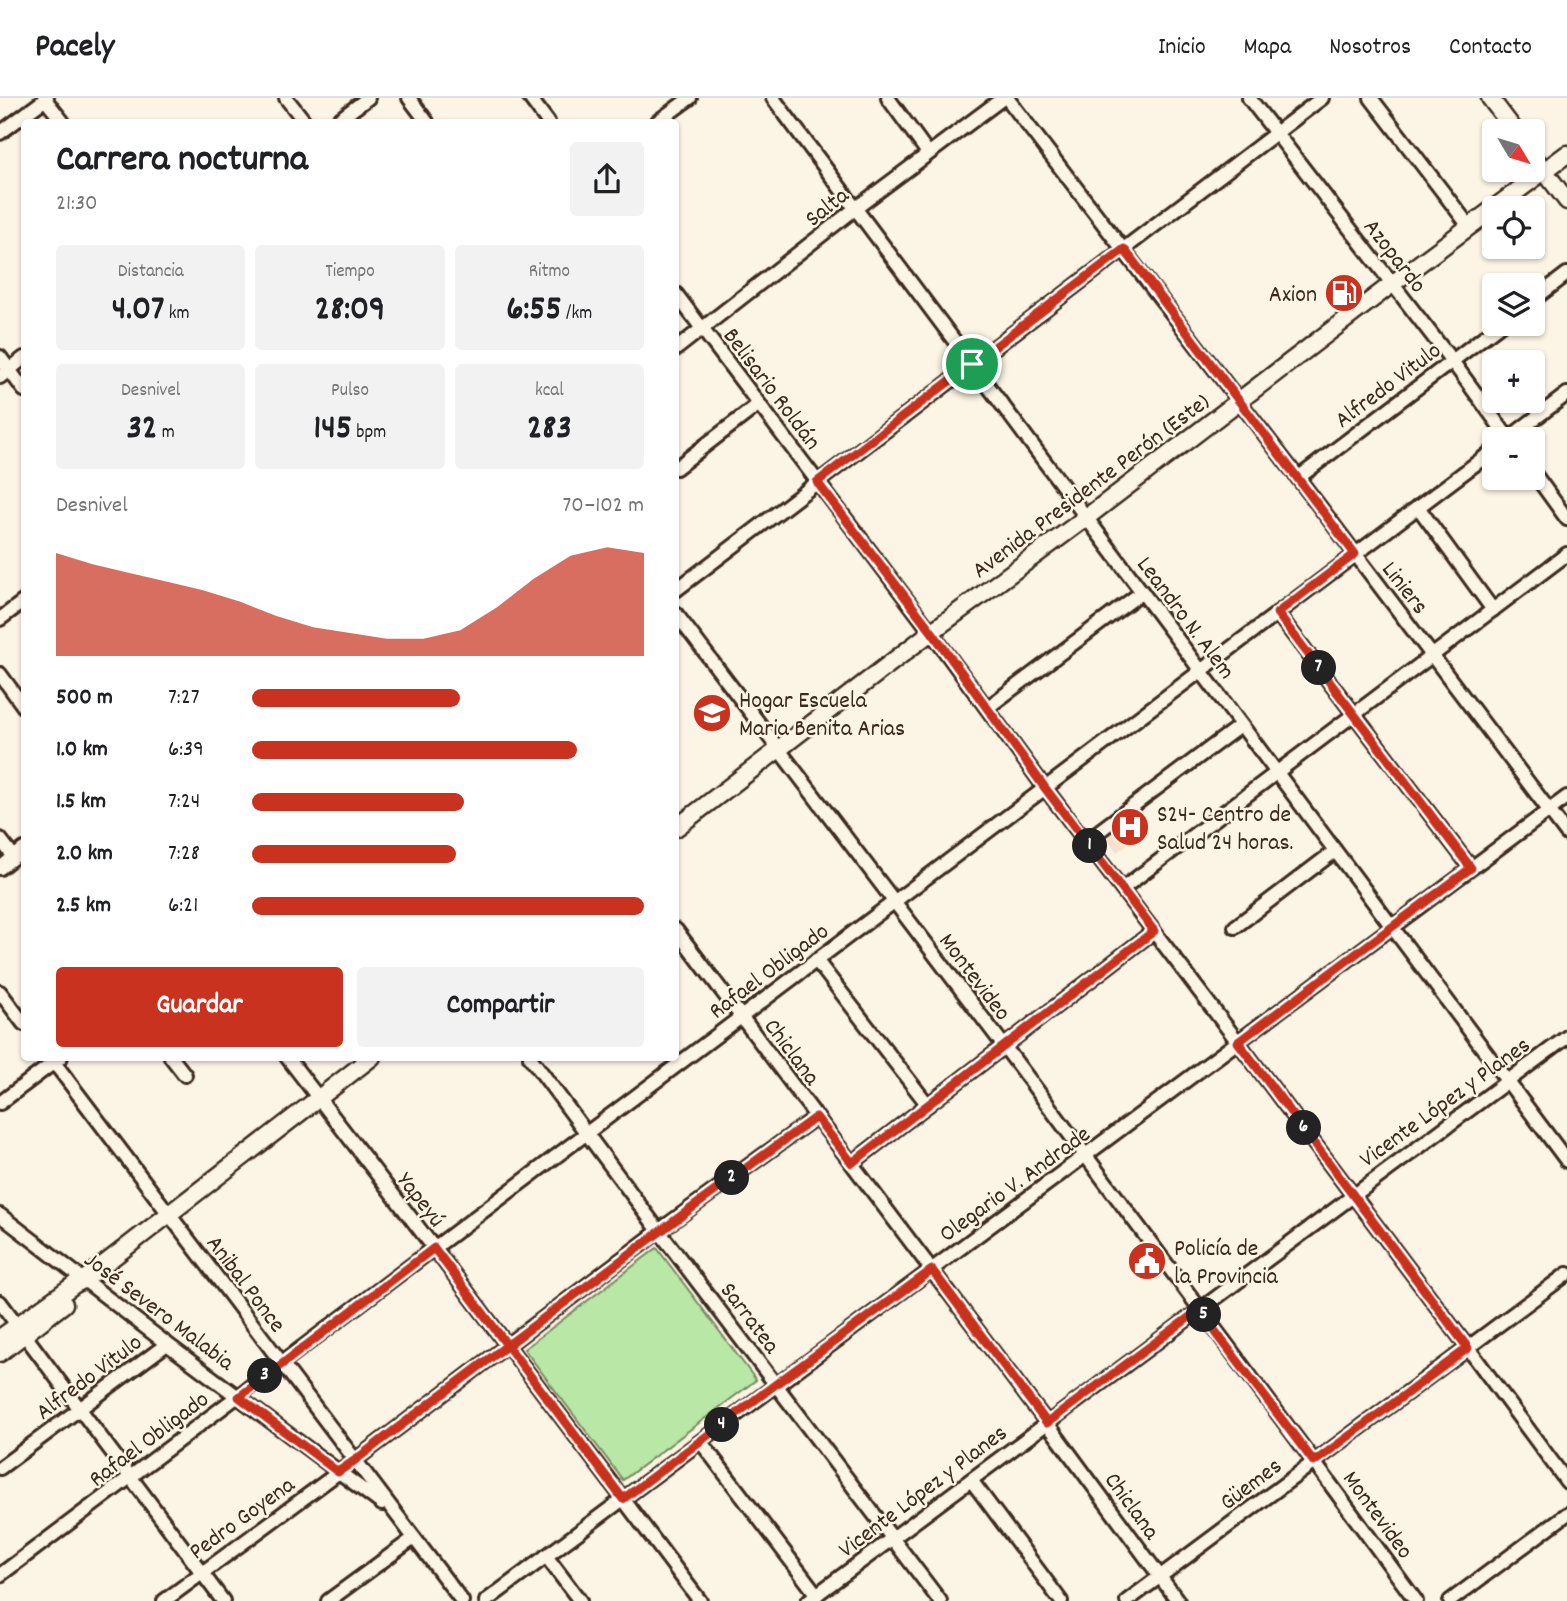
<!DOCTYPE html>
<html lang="es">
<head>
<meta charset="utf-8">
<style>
	body { margin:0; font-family:Dekko,sans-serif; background:#f2f2f2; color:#202124; height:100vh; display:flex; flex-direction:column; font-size:26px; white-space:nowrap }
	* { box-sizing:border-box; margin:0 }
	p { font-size:23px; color:#757577 }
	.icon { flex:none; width:38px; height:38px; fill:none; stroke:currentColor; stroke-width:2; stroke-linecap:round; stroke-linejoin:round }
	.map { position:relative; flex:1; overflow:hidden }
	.side { position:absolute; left:21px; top:21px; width:658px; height:942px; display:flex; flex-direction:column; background:#fff; border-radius:7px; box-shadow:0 2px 5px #0004 }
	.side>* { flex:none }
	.needle { width:46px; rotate:128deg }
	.tools { position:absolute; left:1482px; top:21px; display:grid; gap:14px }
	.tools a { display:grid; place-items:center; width:63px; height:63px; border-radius:7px; background:#fff; box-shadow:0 2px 5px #0004; font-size:35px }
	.pin { position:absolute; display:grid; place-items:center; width:60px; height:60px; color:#fff; margin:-30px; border:4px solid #fff; border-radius:50%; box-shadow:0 2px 7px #0007 }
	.km { position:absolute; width:35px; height:35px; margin:-18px; border-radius:50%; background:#222; color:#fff; font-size:19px; line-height:35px; text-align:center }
	.round { display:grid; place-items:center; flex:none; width:74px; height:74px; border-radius:7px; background:#f2f2f2 }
	.overview { display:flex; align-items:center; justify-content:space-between; height:119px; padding:0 35px }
	h1 { font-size:38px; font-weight:700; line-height:52px }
	.metrics { display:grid; grid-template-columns:repeat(3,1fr); gap:10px; height:119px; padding:7px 35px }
	.metrics div { display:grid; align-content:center; border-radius:7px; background:#f2f2f2; text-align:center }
	.metrics b { font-size:35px; font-weight:700 }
	.metrics small { font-size:19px; font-weight:400 }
	.metrics p { font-size:19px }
	.chart { height:196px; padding:14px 35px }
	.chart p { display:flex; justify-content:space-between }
	.chart svg { width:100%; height:126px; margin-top:7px; fill:#c8321e; opacity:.7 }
	.action { display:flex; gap:14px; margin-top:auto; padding:14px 35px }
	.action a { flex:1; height:80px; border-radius:7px; background:#c8321e; color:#fff; font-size:28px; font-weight:700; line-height:80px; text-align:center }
	.action a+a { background:#f2f2f2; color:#202124 }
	ul { padding:0 35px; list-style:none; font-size:23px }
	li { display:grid; grid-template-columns:112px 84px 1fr; align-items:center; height:52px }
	li i { height:18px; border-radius:9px; background:#c8321e }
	header { display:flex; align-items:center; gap:42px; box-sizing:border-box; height:98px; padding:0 35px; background:#fff; border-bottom:2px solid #e0e0e0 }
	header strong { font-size:33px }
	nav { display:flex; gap:38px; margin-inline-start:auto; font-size:24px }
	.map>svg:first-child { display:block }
	.built { fill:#f4e2cc }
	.green { fill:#b9e7a5; stroke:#7a8862; stroke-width:2 }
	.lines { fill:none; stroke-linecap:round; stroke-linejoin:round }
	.minor-casing { stroke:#3b2a1e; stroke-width:18 }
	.major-casing { stroke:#3b2a1e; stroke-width:21 }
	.minor { stroke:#fcf5e5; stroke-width:12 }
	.major { stroke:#fcf5e5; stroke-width:16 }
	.route-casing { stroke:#fff; stroke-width:14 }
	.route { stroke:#c8321e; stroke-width:9 }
	.labels { text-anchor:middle; stroke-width:5; stroke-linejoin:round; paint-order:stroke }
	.street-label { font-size:24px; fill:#3b2a1e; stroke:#fcf5e5 }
	.poi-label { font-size:24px; fill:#3b2a1e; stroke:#fcf5e5; text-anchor:start }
</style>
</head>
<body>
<header>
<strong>Pacely</strong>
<nav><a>Inicio</a><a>Mapa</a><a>Nosotros</a><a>Contacto</a></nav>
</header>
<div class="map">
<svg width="1567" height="1503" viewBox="0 0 1567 1503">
	<rect width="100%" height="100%" fill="#fcf5e5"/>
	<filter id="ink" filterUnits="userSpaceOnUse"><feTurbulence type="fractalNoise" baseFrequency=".0143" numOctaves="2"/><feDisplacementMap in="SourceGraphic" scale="14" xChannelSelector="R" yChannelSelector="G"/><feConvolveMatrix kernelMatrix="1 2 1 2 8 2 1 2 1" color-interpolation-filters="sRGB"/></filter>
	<g filter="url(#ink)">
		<polygon class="built" points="1130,718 1142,732 1129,741 1131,744 1117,754 1107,740 1120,730 1117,727"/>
		<polygon class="green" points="657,1150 756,1282 623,1382 524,1251"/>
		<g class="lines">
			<g class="minor-casing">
				<g id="minor">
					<polyline points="44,0 63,24"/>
					<polyline points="286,0 305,24"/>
					<polyline points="409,0 427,24"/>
					<polyline points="530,0 548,24"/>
					<polyline points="773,0 1567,1063"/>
					<polyline points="888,0 928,55"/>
					<polyline points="1007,0 1298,380 1567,736"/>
					<polyline points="1249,0 1452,263 1509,341"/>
					<polyline points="1371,0 1469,128"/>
					<polyline points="336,24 368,0"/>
					<polyline points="657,24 690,0"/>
					<polyline points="0,35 47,0"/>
					<polyline points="676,196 931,534 1045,690 1238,944 1468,1250 1567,1384"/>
					<polyline points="1533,202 1567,176"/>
					<polyline points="676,251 856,110 1003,0"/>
					<polyline points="0,259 24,292"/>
					<polyline points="0,279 24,260"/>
					<polyline points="1508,341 1567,296"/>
					<polyline points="676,370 759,306"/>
					<polyline points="1533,374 1567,421"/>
					<polyline points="1298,380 1501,226"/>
					<polyline points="1418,409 1493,512"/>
					<polyline points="676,492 1322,0"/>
					<polyline points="1277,515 1471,770"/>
					<polyline points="676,516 1004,948 1314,1364 1416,1503"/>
					<polyline points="0,521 24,503"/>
					<polyline points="0,576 24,609"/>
					<polyline points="987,610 1142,494"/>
					<polyline points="0,741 14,759"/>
					<polyline points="1086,743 1241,627"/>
					<polyline points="0,770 24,751"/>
					<polyline points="1122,791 1567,456"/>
					<polyline points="1235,829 1335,753"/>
					<polyline points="676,832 1047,1325 1178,1503"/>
					<polyline points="816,862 928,1007"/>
					<polyline points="0,894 24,926"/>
					<polyline points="50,959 462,1503"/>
					<polyline points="171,959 185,977"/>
					<polyline points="287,959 434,1150 700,1503"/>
					<polyline points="530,959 659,1133 940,1503"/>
					<polyline points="0,1005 61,959"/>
					<polyline points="852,1065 1154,833"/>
					<polyline points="0,1117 167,1246 382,1406"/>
					<polyline points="0,1204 223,1503"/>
					<polyline points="701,1344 817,1497"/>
					<polyline points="0,1370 167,1246"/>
					<polyline points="971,1382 1061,1503"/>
					<polyline points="546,1458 580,1503"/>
					<polyline points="0,1477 1494,352"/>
					<polyline points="164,1503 354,1363 659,1133 816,1019"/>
					<polyline points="328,1503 414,1440"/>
					<polyline points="486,1503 1567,699"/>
					<polyline points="808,1503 1567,939"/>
					<polyline points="1127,1503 1567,1176"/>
					<polyline points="1450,1503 1567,1416"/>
				</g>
			</g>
			<g class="major-casing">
				<g id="major">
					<polyline points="1490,0 1515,33"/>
					<polyline points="1533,58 1567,103"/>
					<polyline points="676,730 931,534 1087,419 1392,186 1567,56"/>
					<polyline points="0,1240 75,1186 85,1181 372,959"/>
					<polyline points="0,1255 64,1206"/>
				</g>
			</g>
			<use href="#minor" class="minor"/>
			<use href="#major" class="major"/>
		</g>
	</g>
	<g class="lines" filter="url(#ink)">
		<g class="route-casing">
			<path id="route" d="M972,266l-155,118 115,150 113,156 109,143 -302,232 -36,-46c-155,113 -309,228 -462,344l-16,11 -99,-75 195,-149 189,251 153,-115 156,-114 115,153 152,-113 115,152 154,-114 -230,-306 233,-174 -194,-255 78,-59 -231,-305 -152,115"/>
		</g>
		<use href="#route" class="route"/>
	</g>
	<defs>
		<g id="fuel-disc" transform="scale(2.0125)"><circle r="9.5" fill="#c8321e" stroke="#fcf5e5"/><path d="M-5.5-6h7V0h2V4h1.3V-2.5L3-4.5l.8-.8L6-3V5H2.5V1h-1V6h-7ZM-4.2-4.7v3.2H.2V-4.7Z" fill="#fff"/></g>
		<g id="school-disc" transform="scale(2.0125)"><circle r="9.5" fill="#c8321e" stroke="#fcf5e5"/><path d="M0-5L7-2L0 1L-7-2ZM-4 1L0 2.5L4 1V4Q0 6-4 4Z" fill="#fff"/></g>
		<g id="hospital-disc" transform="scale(2.0125)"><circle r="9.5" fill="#c8321e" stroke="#fcf5e5"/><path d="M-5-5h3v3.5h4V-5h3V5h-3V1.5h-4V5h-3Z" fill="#fff"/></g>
		<g id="civic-disc" transform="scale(2.0125)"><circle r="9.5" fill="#c8321e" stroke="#fcf5e5"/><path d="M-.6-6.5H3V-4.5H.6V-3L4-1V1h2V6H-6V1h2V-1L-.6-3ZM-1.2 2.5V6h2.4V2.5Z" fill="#fff"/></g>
	</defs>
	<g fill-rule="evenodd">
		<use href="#fuel-disc" x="1344" y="195"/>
		<use href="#school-disc" x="712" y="615"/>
		<use href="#hospital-disc" x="1130" y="729"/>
		<use href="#civic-disc" x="1147" y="1163"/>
	</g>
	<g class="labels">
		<g class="street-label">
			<text transform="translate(826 108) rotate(-38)" y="8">Salta</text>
			<text transform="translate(1396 157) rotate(52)" y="8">Azopardo</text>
			<text transform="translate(1387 286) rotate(-37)" y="8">Alfredo Vitulo</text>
			<text transform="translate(773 290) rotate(53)" y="8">Belisario Roldán</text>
			<text transform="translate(1090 387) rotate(-37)" y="8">Avenida Presidente Perón (Este)</text>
			<text transform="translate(1406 489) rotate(52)" y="8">Liniers</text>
			<text transform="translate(1187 519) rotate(53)" y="8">Leandro N. Alem</text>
			<text transform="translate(768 872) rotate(-37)" y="8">Rafael Obligado</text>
			<text transform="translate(976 878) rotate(53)" y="8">Montevideo</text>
			<text transform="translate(793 953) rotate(53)" y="8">Chiclana</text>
			<text transform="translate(1444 1003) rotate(-36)" y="8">Vicente López y Planes</text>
			<text transform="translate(1014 1085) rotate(-36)" y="8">Olegario V. Andrade</text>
			<text transform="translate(422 1101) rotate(52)" y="8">Yapeyú</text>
			<text transform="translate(247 1185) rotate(53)" y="8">Anibal Ponce</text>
			<text transform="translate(160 1212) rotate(37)" y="8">José Severo Malabia</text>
			<text transform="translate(751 1219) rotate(53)" y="8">Sarratea</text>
			<text transform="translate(88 1278) rotate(-37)" y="8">Alfredo Vitulo</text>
			<text transform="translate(148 1340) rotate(-37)" y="8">Rafael Obligado</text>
			<text transform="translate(1250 1385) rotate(-37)" y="8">Güemes</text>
			<text transform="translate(922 1392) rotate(-37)" y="8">Vicente López y Planes</text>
			<text transform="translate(1133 1407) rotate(54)" y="8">Chiclana</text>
			<text transform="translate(1379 1416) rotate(54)" y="8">Montevideo</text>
			<text transform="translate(241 1419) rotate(-36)" y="8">Pedro Goyena</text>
		</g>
		<g class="poi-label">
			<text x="1317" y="203" text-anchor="end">Axion</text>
			<text x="739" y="609">Hogar Escuela<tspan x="739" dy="28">Maria Benita Arias</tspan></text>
			<text x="1157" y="723">S24- Centro de<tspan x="1157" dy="28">Salud 24 horas.</tspan></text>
			<text x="1174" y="1157">Policía de<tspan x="1174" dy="28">la Provincia</tspan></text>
		</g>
	</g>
</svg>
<div class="tools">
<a><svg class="needle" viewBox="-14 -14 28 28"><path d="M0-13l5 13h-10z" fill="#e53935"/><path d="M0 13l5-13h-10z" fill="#757577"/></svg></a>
<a><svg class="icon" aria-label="locate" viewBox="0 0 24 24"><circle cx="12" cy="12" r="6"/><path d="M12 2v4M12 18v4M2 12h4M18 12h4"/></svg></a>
<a><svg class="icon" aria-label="layers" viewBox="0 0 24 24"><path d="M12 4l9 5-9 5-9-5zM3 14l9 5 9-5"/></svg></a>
<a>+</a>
<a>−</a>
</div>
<div class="pin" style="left:972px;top:266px;background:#1e9e55"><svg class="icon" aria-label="arrive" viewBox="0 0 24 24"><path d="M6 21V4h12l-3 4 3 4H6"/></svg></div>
<b class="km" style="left:1090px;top:748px">1</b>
<b class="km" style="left:732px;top:1080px">2</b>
<b class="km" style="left:265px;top:1278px">3</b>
<b class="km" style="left:722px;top:1327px">4</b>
<b class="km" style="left:1204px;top:1217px">5</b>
<b class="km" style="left:1304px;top:1030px">6</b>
<b class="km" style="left:1319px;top:570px">7</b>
<section class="side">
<div class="overview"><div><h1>Carrera nocturna</h1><p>21:30</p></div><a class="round"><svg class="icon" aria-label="share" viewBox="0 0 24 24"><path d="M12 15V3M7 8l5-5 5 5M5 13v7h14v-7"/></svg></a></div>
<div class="metrics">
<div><p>Distancia</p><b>4.07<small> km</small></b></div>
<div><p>Tiempo</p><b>28:09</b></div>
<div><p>Ritmo</p><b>6:55<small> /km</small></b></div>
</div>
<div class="metrics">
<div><p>Desnivel</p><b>32<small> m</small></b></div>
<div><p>Pulso</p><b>145<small> bpm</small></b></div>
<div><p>kcal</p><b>283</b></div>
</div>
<div class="chart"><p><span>Desnivel</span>70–102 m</p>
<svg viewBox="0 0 160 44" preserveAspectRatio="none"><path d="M0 44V8L10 12L20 15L30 18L40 21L50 25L60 30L70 34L80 36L90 38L100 38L110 35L120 27L130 17L140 9L150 6L160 8V44z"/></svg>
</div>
<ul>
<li><b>500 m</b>7:27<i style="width:53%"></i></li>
<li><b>1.0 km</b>6:39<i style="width:83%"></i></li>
<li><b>1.5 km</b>7:24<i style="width:54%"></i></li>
<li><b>2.0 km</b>7:28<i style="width:52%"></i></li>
<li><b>2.5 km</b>6:21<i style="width:100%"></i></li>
</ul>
<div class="action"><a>Guardar</a><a>Compartir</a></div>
</section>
</div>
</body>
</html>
